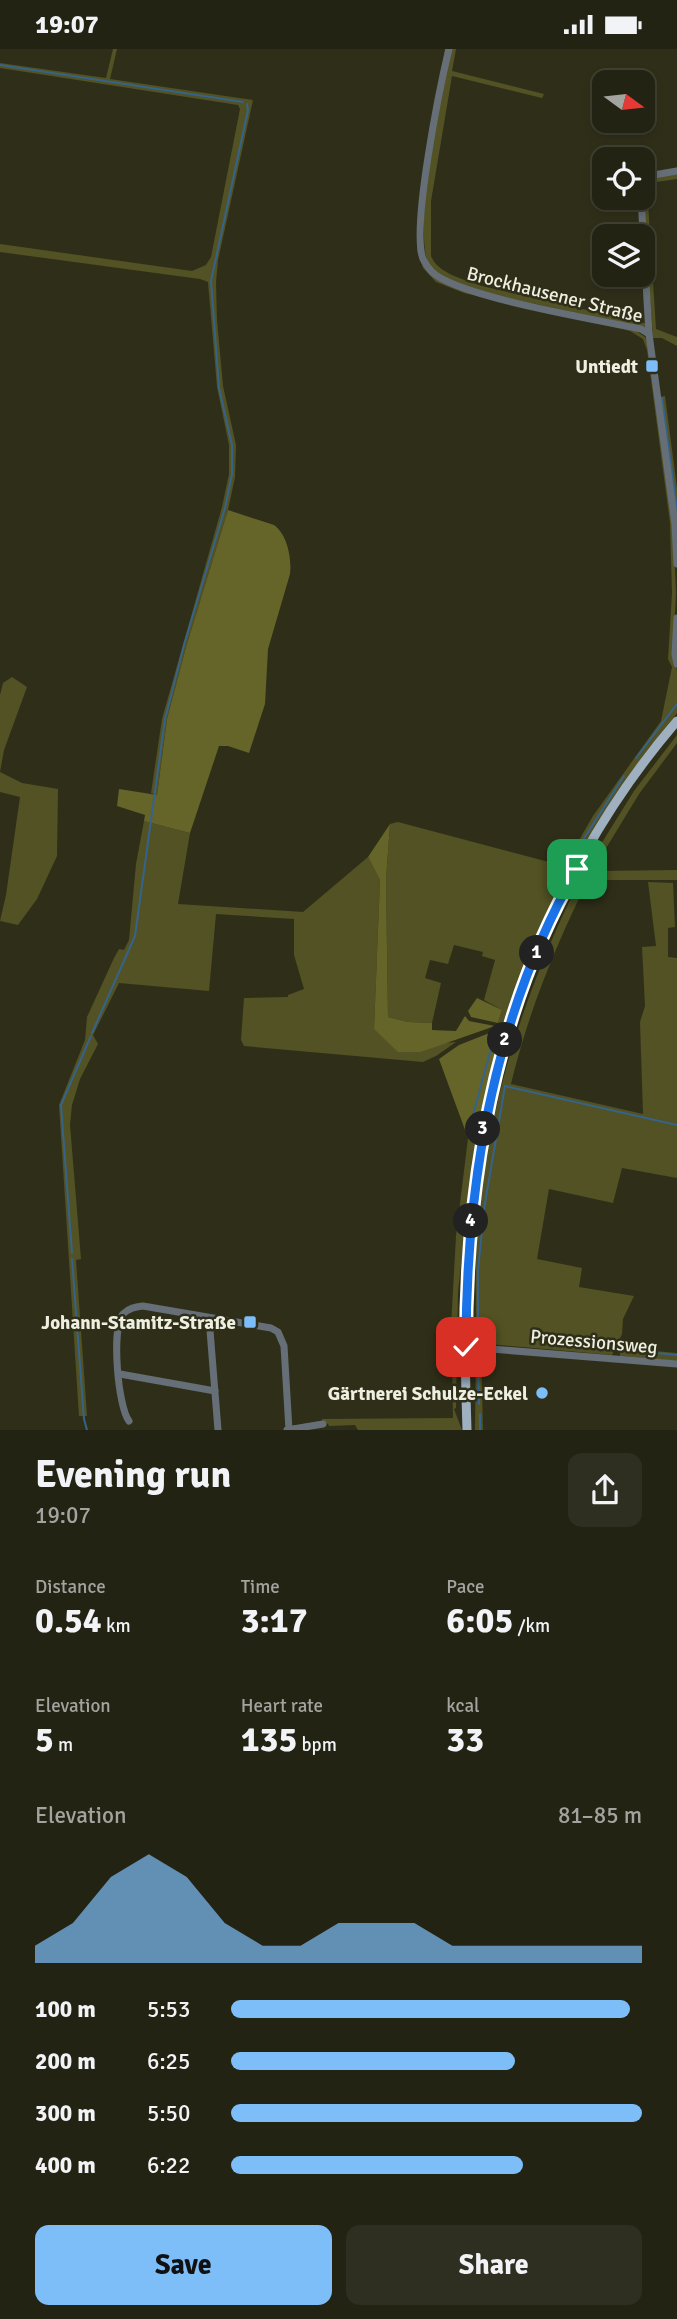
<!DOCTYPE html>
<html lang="en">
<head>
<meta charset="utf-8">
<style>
	body { margin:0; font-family:Signika,sans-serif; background:#2f2f21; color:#f1f3f6; height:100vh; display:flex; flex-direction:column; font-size:26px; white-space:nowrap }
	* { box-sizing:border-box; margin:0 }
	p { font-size:23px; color:#a3a4a0 }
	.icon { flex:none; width:38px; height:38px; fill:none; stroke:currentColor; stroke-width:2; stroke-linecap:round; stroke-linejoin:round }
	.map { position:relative; height:1381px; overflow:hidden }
	.sheet { display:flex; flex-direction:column; background:#232313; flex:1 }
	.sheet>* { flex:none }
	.needle { width:46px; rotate:105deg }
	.controls { position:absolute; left:592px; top:21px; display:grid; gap:14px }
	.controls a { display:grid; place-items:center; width:63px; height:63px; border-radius:14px; background:#232313; box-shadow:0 4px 10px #0003,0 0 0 2px #404033; font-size:35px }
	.pin { position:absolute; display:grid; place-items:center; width:60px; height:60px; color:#fff; margin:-30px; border-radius:14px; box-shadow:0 4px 10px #0006 }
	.km { position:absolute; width:35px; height:35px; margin:-18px; border-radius:50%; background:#222; color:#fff; font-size:19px; line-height:35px; text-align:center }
	.round { display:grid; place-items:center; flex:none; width:74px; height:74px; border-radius:14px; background:#2f2f21 }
	.summary { display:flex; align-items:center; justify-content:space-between; height:119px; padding:0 35px }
	h1 { font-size:38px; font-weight:700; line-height:52px }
	.figures { display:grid; grid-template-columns:repeat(3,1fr); gap:10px; height:119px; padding:7px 35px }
	.figures div { display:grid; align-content:center }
	.figures b { font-size:35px; font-weight:700 }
	.figures small { font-size:19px; font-weight:400 }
	.figures p { font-size:19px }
	.chart { height:196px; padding:14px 35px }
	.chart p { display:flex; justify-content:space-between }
	.chart svg { width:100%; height:126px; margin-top:7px; fill:#7dbef9; opacity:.7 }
	.cta { display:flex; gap:14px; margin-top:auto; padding:14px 35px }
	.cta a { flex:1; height:80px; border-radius:14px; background:#7dbef9; color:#111; font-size:28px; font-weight:700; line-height:80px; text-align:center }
	.cta a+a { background:#2f2f21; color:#f1f3f6 }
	ul { padding:0 35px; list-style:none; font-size:23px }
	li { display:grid; grid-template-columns:112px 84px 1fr; align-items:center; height:52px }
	li i { height:18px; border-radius:9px; background:#7dbef9 }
	.status { display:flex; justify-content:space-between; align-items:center; height:49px; padding:0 35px; background:#232313; direction:ltr }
	.status svg { height:19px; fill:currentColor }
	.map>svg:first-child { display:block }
	.green { fill:#525224 }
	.forest { fill:#656429 }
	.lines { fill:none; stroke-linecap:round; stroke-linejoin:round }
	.stream { stroke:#36638b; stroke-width:2 }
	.minor { stroke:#666f77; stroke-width:7 }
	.major { stroke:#9fb0c1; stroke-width:9 }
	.route-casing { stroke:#fff; stroke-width:14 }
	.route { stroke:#1a73e8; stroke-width:9 }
	.poi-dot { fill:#7dbef9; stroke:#2f2f19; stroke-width:2.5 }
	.labels { text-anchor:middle; stroke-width:5; stroke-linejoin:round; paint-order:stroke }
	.street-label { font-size:19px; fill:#eeefe1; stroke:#2f2f19 }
	.poi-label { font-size:19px; font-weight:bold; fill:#eeefe1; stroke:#2f2f19; text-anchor:end }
</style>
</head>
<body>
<div class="status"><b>19:07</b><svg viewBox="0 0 49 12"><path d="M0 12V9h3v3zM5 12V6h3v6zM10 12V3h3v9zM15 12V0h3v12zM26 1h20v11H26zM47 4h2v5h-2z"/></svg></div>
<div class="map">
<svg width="677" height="1381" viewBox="0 0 677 1381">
	<rect width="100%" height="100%" fill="#2f2f19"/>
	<g class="green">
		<polygon points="113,0 117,0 110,30 253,51 218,211 216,233 217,271 223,337 236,396 235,428 228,461 186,598 167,670 157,746 151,744 162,670 222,458 229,425 229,396 217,338 208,233 200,230 0,203 0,195 192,222 206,216 211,208 240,60 238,56 0,19 0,14 106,29"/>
		<path d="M445,0h3c-13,58 -26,118 -28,178 0,10 -2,22 1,32 6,19 26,25 43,31l171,40 10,7 5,10 23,176 3,70 -3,60 4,18v42l-52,70 -54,87 -49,106 -15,43 -6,4h-3l4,-13 -18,-10 11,-40 -13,-4 1,-4 -29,-7 -6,19 -18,-4 -5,18 16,5 -9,40 -24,-1 -20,-5 -2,-137 4,-56 8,-2 166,44 29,-50 68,-95 11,-54 -4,-8 4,-66 -2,-70 -23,-173 -4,-11 -13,-8 -166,-38 -28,-11 -13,-14 -6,-18 2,-41 11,-82z"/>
		<path d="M451,0h5l-4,22 92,23 -2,4 -90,-22 -21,125v55c7,18 35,24 51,30l166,38 -3,3c-12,1 -25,-4 -36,-6 -25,-6 -49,-11 -73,-17 -25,-5 -89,-17 -105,-36 -21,-24 10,-185 20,-219z"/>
		<polygon points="677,124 677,130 649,134 647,138 656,280 677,288 677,297 662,289 653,289 642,138 645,130"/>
		<polygon points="665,347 677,439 677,474 660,348"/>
		<polygon points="12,628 27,638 4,701 0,723 22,734 58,740 57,807 37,850 18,876 0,872 6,846 20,748 0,743 0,646 3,634"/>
		<polygon points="677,686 677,694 639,745 594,819 599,822 677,821 677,831 593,831 584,823 588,816 634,742"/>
		<polygon points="144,772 190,784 178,855 303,863 368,808 380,831 374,980 421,1003 444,994 456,993 436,1007 423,1013 244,997 241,991 244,949 288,948 288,946 304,940 294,906 294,870 216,865 209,942 119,934 93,986 98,995 80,1030 72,1056 70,1076 81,1210 76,1211 87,1367 79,1367 59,1056 85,991 87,968 114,909 119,900 124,901 129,891 136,815"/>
		<path d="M581,833h6c-32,65 -59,131 -76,202l132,30 -3,-92 5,-16 -3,-59 14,-1 -8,-64 25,1 2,44 -7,1v29l9,1v220l-55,-10 -9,35 -64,-14 -12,70 45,9 -3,19 55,9 -11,23 -1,15 -10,21 -136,-12c0,-36 -1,-71 1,-107 10,-129 44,-235 100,-351z"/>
		<polygon points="468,1089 476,1091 458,1242 456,1359 454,1360 462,1381 358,1381 355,1376 329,1377 328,1375 323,1373 322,1370 453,1369 452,1311 448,1289 451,1278 456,1187"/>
		<polygon points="620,1299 677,1304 677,1312 620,1307"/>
		<polygon points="481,1301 483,1381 475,1381 476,1302"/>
	</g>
	<g class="forest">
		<path d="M228,461l46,15c13,9 18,33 16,49l-22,75 -3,55 -16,49 -21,-7h-9l-29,87 -46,-12 1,-6 -28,-9 2,-17 38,6 10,-76 19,-72z"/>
		<polygon points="390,775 386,831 388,968 408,973 432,974 432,981 456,982 465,967 469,972 495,977 421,1003 398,1003 374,980 380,831 368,808"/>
		<polygon points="477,949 502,961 498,974 471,968 468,962"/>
		<polygon points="497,981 502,985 486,1042 476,1091 468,1089 439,1010 459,996"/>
	</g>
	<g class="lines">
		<g class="stream">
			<polyline points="0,16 243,53"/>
			<polyline points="662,349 677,460"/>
			<polyline points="636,709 677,655"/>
			<polyline points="570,811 624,727"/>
			<polyline points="92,984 135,887 165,670 184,596 225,459 232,425 232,396 219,339 211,232 248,61 247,55"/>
			<polyline points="473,1066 495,985"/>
			<polyline points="72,1204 61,1056 91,987"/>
			<polyline points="72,1210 84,1370 87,1381"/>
			<polyline points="495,1292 482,1291 478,1288 478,1222 484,1160 505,1037 677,1076"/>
			<polyline points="635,1302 677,1306"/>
			<polyline points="478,1310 479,1355"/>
			<polyline points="480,1365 480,1381"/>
		</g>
		<g class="minor">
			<path d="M449,0c-9,37 -38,179 -26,210 2,4 6,10 9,13 26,25 167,48 209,57l8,5"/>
			<polyline points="642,128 677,122"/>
			<polyline points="641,149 649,285 675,475 677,515"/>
			<polyline points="677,569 675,605 677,615"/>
			<polyline points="209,1269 218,1381"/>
			<polyline points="466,1298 677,1315"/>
			<polyline points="120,1325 215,1342"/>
			<path d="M129,1372c-11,-14 -18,-92 -6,-107 6,-6 12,-7 20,-8l128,22 7,4 6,14 5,84"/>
			<polyline points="287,1381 323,1375"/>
		</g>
		<path class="major" d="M467,1381c-2,-65 -4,-131 2,-196 17,-186 85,-370 208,-513"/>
	</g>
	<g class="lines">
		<g class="route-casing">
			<path id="route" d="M466,1298c0,-165 27,-332 111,-478"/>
		</g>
		<use href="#route" class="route"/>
	</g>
	<g class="poi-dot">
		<rect x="645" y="310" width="14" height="14" rx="3.5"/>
		<rect x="243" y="1266" width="14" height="14" rx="3.5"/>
		<circle cx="542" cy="1344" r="7"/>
	</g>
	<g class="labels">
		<g class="street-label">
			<text transform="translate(555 245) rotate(14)" y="7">Brockhausener Straße</text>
			<text transform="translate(594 1292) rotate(5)" y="7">Prozessionsweg</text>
		</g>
		<g class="poi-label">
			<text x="638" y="324">Untiedt</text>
			<text x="236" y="1280">Johann-Stamitz-Straße</text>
			<text x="528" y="1351">Gärtnerei Schulze-Eckel</text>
		</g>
	</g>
</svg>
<div class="controls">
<a><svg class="needle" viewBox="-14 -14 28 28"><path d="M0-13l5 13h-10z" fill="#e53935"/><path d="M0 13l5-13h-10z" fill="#a3a4a0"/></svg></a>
<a><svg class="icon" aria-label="locate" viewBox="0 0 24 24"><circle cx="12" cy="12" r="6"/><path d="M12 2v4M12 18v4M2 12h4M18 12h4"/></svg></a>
<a><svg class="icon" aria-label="layers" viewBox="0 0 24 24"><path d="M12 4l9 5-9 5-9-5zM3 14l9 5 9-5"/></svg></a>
</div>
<div class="pin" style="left:577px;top:820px;background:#1e9e55"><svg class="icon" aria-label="arrive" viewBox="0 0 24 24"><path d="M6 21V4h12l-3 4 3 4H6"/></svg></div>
<div class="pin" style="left:466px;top:1298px;background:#d93025"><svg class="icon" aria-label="check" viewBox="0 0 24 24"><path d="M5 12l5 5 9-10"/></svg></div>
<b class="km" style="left:537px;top:904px">1</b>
<b class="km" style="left:505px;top:991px">2</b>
<b class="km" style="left:483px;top:1080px">3</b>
<b class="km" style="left:471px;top:1172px">4</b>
</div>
<section class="sheet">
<div class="summary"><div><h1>Evening run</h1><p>19:07</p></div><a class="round"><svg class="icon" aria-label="share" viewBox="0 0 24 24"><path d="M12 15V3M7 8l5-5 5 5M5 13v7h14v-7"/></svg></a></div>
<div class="figures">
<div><p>Distance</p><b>0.54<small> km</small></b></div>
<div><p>Time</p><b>3:17</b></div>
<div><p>Pace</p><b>6:05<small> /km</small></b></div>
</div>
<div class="figures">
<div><p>Elevation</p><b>5<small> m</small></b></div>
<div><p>Heart rate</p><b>135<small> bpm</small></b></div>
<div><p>kcal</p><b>33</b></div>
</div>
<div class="chart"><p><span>Elevation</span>81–85 m</p>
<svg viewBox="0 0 160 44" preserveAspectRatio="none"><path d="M0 44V38L10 30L20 14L30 6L40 14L50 30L60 38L70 38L80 30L90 30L100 30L110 38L120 38L130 38L140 38L150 38L160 38V44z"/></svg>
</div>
<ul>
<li><b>100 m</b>5:53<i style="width:97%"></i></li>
<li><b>200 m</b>6:25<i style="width:69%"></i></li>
<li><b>300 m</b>5:50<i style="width:100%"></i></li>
<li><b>400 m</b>6:22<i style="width:71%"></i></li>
</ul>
<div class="cta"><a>Save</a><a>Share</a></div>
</section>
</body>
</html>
